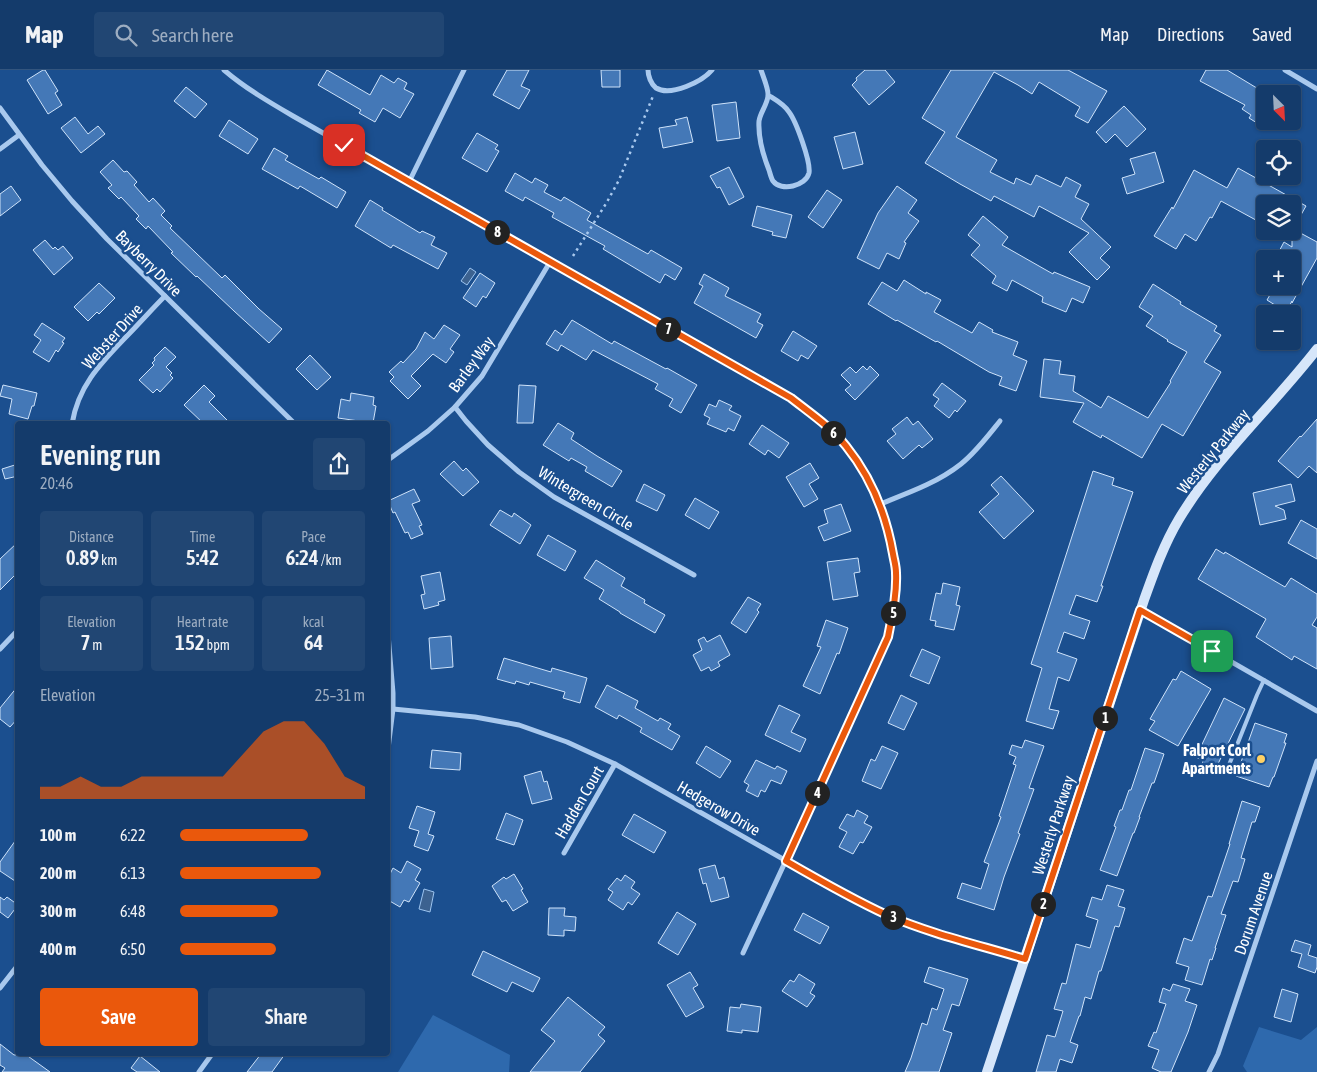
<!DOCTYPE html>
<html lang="en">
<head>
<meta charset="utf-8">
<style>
	body { margin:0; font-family:"Asap Condensed",sans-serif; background:#214673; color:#f1f3f6; height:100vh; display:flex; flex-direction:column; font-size:19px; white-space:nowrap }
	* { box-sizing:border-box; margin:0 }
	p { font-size:16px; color:#9dadc1 }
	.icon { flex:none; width:28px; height:28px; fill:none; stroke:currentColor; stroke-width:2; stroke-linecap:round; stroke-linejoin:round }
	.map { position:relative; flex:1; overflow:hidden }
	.side { position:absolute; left:15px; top:351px; width:375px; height:635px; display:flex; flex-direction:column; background:#143b6b; border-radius:5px; box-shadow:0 1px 4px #0004,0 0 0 1px #33557e }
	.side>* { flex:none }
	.needle { width:32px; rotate:156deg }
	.buttons { position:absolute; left:1256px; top:15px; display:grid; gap:10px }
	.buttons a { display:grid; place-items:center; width:45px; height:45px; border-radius:5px; background:#143b6b; box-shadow:0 1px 4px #0004,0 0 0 1px #33557e; font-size:25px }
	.pin { position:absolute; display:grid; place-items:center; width:42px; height:42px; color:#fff; margin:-21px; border-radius:10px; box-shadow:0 2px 8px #0006 }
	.km { position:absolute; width:25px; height:25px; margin:-12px; border-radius:50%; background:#222; color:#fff; font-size:14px; line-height:25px; text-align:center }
	.round { display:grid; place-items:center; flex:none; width:52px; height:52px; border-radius:5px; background:#214673 }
	.overview { display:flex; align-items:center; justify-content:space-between; height:85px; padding:0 25px }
	h1 { font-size:28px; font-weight:600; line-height:38px }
	.stats { display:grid; grid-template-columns:repeat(3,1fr); gap:8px; height:85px; padding:5px 25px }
	.stats div { display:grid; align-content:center; border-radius:5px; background:#214673; text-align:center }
	.stats b { font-size:21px; font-weight:600 }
	.stats small { font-size:14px; font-weight:400 }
	.stats p { font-size:14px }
	.chart { height:140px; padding:10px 25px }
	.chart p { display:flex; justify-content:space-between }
	.chart svg { width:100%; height:90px; margin-top:5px; fill:#ea580c; opacity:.7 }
	.action { display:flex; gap:10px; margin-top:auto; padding:10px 25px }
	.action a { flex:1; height:58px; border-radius:5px; background:#ea580c; color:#fff; font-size:20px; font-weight:600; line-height:58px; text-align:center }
	.action a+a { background:#214673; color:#f1f3f6 }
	ul { padding:0 25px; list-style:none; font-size:16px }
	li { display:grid; grid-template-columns:80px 60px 1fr; align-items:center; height:38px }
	li i { height:12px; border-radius:6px; background:#ea580c }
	header { display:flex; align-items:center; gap:30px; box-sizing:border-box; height:70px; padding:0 25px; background:#143b6b; border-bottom:1px solid #33557e }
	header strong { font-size:24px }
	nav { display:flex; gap:28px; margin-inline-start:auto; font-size:18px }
	.search { width:350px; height:45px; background:#214673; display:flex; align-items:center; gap:12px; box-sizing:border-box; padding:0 18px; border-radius:5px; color:#9dadc1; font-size:19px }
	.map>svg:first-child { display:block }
	.green { fill:#2e69ad }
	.water { fill:#3c6290; stroke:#9cc4f0 }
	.building { fill:#4478b7; stroke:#cfe3fa }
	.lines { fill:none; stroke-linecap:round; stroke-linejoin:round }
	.path { stroke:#a9c9ee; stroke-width:2.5; stroke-dasharray:2.5 4; stroke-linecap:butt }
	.service { stroke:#a9c9ee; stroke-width:4 }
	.minor { stroke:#a9c9ee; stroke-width:5 }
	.secondary { stroke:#d6e6fa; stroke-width:10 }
	.route-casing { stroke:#fff; stroke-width:10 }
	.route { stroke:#ea580c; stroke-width:6 }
	.poi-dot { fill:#ffd166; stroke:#1b4f8f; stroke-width:2 }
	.labels { text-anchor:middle; stroke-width:5; stroke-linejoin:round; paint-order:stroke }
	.street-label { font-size:16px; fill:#fff; stroke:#1b4f8f }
	.poi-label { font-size:16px; font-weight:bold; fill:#fff; stroke:#1b4f8f; text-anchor:end }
</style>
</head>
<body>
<header>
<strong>Map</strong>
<div class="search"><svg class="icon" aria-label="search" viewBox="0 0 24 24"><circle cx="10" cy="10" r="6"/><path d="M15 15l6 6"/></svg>Search here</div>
<nav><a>Map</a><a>Directions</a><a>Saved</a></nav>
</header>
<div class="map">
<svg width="1317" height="1002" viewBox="0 0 1317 1002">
	<rect width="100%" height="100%" fill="#1b4f8f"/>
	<g class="green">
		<polygon points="433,945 510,985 509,1002 398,1002"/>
		<polygon points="1259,957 1301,970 1317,957 1317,1002 1247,1002 1243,996"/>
	</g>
	<g class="water">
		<polygon points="470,198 476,202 467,215 461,211"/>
		<polygon points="424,819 434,822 430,842 419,839"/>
	</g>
	<g class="building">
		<polygon points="43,0 45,0 58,21 55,23 62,35 48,44 27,10"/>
		<polygon points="327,0 370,25 381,5 394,13 398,8 407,13 404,19 414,24 400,48 383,38 375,52 359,43 361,40 318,15"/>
		<polygon points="507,0 529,0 521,16 530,20 519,39 493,25"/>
		<polygon points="601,0 620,0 620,17 602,17"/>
		<polygon points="865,0 885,0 895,12 869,35 852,15 857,10 856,8"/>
		<polygon points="951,0 1068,0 1107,21 1088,53 1075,46 1080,37 1039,12 1032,24 1018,15 994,2 956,67 997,90 990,102 1014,114 1016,108 1031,115 1036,105 1061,117 1066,107 1081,115 1075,127 1089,134 1081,149 1111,177 1100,188 1110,197 1097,210 1069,182 1089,163 1039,136 1034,147 994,126 991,131 960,114 925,93 945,62 922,48"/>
		<polygon points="1206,0 1227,0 1265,23 1265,58 1249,48 1251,45 1242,39 1245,35 1200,11"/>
		<polygon points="186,17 207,34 195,48 174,31"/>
		<polygon points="736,32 740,68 717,71 712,35"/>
		<polygon points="1124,36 1146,59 1127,77 1115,64 1106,73 1096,62"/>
		<polygon points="75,47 88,64 98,56 105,64 81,83 61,58"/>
		<polygon points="687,47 693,72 663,78 659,58 677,55 675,50"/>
		<polygon points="229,50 258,69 248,84 219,66"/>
		<polygon points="855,62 863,94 843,99 834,67"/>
		<polygon points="477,63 498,75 495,79 499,81 487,102 462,88"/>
		<polygon points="274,78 288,86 285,90 319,109 321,107 346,122 337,138 300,116 298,119 262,99"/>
		<polygon points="1155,82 1164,112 1127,124 1122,108 1135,104 1130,89"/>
		<polygon points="113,90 124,102 127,101 137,112 134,115 149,132 153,128 165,141 161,145 172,156 170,158 222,208 225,205 259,239 282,259 269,273 234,241 197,206 196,207 171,183 173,182 148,156 146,159 136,149 139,146 121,127 119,129 108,118 112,115 100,102"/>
		<polygon points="729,97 744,127 729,135 720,117 717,118 710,106"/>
		<polygon points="1238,98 1306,136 1293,159 1317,172 1317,188 1292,233 1292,231 1286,242 1267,230 1275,216 1292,216 1292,189 1275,189 1284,172 1292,177 1292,134 1265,134 1265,155 1221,131 1212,148 1210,147 1196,171 1185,164 1176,179 1154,166 1172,137 1173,139 1194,100 1227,118"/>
		<polygon points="515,103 532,113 535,108 548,115 544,122 561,131 564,127 591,143 587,150 648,184 651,180 682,198 675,210 665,204 660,213 603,179 605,176 552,147 554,143 525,127 523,131 505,121"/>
		<polygon points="11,116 21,130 0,146 0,124"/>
		<polygon points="897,116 917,130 908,143 919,151 904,172 906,173 899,189 887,183 879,199 857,188 878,143"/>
		<polygon points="827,120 842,130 823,158 808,147"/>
		<polygon points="370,130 383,138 382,140 420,163 422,161 435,167 431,175 447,183 438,199 393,175 391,178 355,156"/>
		<polygon points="757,136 792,145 786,168 772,165 773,162 752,156"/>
		<polygon points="983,146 1008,167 1002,175 1053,204 1054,202 1090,217 1083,233 1072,228 1066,242 1042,232 1043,227 1012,210 1007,221 992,213 996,206 971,185 980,175 968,165"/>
		<polygon points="45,170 53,179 55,177 58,180 63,176 73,188 54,205 33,180"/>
		<polygon points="480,203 495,213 486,228 483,226 476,237 463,228"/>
		<polygon points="704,204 729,218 725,226 761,244 757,252 763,255 756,268 694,233 703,216 699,214"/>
		<polygon points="904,210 926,224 926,222 941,230 934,242 972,263 979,252 993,260 992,262 1018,272 1013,285 1027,291 1016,321 999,315 1002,307 989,302 937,271 936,272 897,250 896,251 868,234 882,212 897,221"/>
		<polygon points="99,213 115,228 99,244 97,242 88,251 74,237"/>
		<polygon points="1153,214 1181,232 1180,234 1217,256 1214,261 1221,265 1204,292 1221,302 1183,366 1162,354 1142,388 1102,365 1101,368 1073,352 1084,333 1040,327 1044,289 1061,291 1059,304 1075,306 1073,321 1101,338 1108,326 1148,348 1171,312 1170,311 1187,282 1167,271 1168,270 1146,256 1153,246 1139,237"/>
		<polygon points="572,250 612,274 614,271 666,299 667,298 697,315 681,343 669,336 673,329 655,319 658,314 593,280 586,290 561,275 558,281 546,274 555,260 562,265"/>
		<polygon points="42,253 65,268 62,272 64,273 58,282 56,280 49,292 33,282 41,270 34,265"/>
		<polygon points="444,255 460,265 450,279 454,282 446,293 433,284 411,306 421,316 408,329 390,311 394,307 389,302 401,291 403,293 416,279 425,262 434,269"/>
		<polygon points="793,261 817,276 808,289 801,285 798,291 781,281"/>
		<polygon points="165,277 176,287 166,297 172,303 170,305 173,308 160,322 157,319 153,323 139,310 154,295 152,293 155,290 154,288"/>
		<polygon points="310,285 331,307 317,320 296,299"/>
		<polygon points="863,296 867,300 870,296 879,305 855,330 845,320 851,315 841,305 850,297 856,303"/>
		<polygon points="942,313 966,331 957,342 955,340 949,348 934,336 939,329 933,325"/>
		<polygon points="3,315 37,323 34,336 32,336 28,349 9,344 12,329 0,326"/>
		<polygon points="204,315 215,326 209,332 231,354 204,354 184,335"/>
		<polygon points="519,315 536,316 533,353 517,353"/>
		<polygon points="351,323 374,327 373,335 376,336 373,353 338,348 341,329 350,331"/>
		<polygon points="719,330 732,336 729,340 741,346 734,361 728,358 726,362 707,354 710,348 704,345 709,334 716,337"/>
		<polygon points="907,347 913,355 918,351 933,369 922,378 919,375 903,389 887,371 896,364 892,359"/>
		<polygon points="1317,349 1317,403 1309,396 1298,408 1278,391 1300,366 1301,367"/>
		<polygon points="558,353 574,363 571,369 597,386 622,401 612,417 585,401 587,397 571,388 569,391 543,375"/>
		<polygon points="762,355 789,373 779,388 768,380 765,385 749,374"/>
		<polygon points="454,391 463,401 466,398 479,412 463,426 440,404"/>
		<polygon points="810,393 819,408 809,414 818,429 804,437 786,407"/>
		<polygon points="18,394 18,406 5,409 2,399"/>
		<polygon points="1093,401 1114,408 1112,415 1133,422 1101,516 1103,516 1097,532 1076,525 1069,544 1090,551 1084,569 1064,562 1057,582 1077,589 1069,611 1058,607 1049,639 1059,641 1053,659 1026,651 1042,598 1031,594"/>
		<polygon points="1001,406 1034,441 1004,469 979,442 999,424 991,415"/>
		<polygon points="644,414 665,425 657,441 636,431"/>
		<polygon points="1291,414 1295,431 1275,436 1284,440 1286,449 1260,455 1253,423"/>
		<polygon points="414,419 420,431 412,434 422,455 419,456 423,464 411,469 408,462 405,463 395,442 393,443 388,431"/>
		<polygon points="695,428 719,442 709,459 685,445"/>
		<polygon points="841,434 851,461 824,471 818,457 828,453 824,440"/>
		<polygon points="500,440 512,447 514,443 531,455 520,474 490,455"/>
		<polygon points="1301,450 1317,459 1317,489 1288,473"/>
		<polygon points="548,465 576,481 565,501 537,485"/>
		<polygon points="18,472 18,502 0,520 0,489"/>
		<polygon points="1216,479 1224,484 1225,482 1285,517 1291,508 1317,524 1317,547 1312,555 1317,558 1317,599 1294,586 1292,590 1256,567 1266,549 1198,509"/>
		<polygon points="858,488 860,502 854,503 858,526 833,530 827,492"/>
		<polygon points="596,490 625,508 621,516 645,530 644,533 665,545 655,563 620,543 620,542 599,529 604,520 584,508"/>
		<polygon points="440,502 445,530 438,532 439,535 424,539 421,525 425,524 421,506"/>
		<polygon points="943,513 960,517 956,535 960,536 954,560 935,556 936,551 930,550 936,523 941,524"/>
		<polygon points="748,527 761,534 757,540 759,542 746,563 731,553"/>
		<polygon points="826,550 848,558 839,584 837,583 820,624 803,616 821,577 817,576"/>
		<polygon points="720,565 730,585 718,592 720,596 711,601 709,597 701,601 693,585 702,580 698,570 704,567 707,572"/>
		<polygon points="451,566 453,597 431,599 429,568"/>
		<polygon points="922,579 940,587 929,614 910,606"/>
		<polygon points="504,588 551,602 552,598 587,608 580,633 563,628 565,622 530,612 529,615 516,611 515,614 497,609"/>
		<polygon points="1181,601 1211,619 1178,676 1149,660 1155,651 1150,649 1173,609 1176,610"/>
		<polygon points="607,615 638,631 635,638 658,651 660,648 671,654 668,659 680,666 672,680 640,662 642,658 619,645 617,649 595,637"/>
		<polygon points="18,616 18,648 10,657 0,649 0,638"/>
		<polygon points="901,625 917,633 904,660 888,653"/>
		<polygon points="1224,628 1245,639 1215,700 1202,694 1203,691 1196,687"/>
		<polygon points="779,635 800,645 791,662 806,669 800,682 765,665"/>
		<polygon points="1255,653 1287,664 1284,673 1286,673 1274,707 1273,707 1269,717 1236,706"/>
		<polygon points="1025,670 1044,676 1029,718 1034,719 1018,763 1020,764 1004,807 994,840 957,828 962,813 981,819 989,794 984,792 1001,747 999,746 1016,695 1013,694 1016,687 1009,684 1012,675 1022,678"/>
		<polygon points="706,676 731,691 720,708 696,693"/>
		<polygon points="882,676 898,683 881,719 862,711 871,689 875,691"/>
		<polygon points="1145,678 1164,684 1154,713 1152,713 1139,747 1140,747 1134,763 1133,763 1117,806 1100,800 1116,757 1114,756 1120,740 1122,740 1129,720 1131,720"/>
		<polygon points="432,680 461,683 460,700 430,698"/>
		<polygon points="756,690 775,699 777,696 787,701 781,714 771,710 765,722 761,720 758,727 746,721 749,715 744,712"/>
		<polygon points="541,701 544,712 547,711 552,729 532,734 524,706"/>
		<polygon points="1242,731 1260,737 1255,752 1252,752 1241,788 1245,789 1238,812 1233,811 1221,844 1226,845 1215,878 1216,878 1212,890 1210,889 1202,915 1185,910 1189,897 1176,893 1184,868 1192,871 1208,826 1212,827 1230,774 1229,774"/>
		<polygon points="417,736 435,742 428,764 434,766 428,781 414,776 419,761 409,758"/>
		<polygon points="857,740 868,746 864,753 872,757 863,773 860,772 853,784 839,777 847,762 839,758 847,744 854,747"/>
		<polygon points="506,743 523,750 514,775 496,769"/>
		<polygon points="634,744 666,762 654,783 622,765"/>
		<polygon points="18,767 18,813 0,801 0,792"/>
		<polygon points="407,791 421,799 415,810 420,813 409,832 404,830 400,837 388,830 388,808 393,798 401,803"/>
		<polygon points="715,795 719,809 724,807 729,827 711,832 706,813 703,814 699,799"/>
		<polygon points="514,804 523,819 521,820 528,832 513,841 506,830 502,832 492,816 504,807 506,809"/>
		<polygon points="625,805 635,812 631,818 640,824 632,835 628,832 623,840 608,830 613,822 608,819 617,808 621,811"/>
		<polygon points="1107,815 1124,820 1118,836 1125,838 1119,857 1115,856 1101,901 1099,901 1091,929 1085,927 1080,946 1079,946 1070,972 1078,975 1072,993 1060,989 1056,1002 1036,1002 1047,965 1055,967 1063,941 1054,939 1062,913 1066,914 1076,874 1090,878 1098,850 1086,846 1092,827 1102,830"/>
		<polygon points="0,827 4,830 7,827 18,835 8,848 0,842"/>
		<polygon points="549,838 565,838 564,846 576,847 575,861 564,860 564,866 548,865"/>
		<polygon points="677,842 696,854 678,885 658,873"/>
		<polygon points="803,843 829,857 820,874 794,860"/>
		<polygon points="1295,870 1311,875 1308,885 1317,888 1317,897 1315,903 1298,897 1302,884 1291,881"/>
		<polygon points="483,881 540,908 533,922 512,912 507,922 472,905"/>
		<polygon points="929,897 968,909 959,936 952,934 943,960 952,963 939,1002 905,1002 911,988 922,953 927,955 932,938 937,940 944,919 924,912"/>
		<polygon points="690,902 698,915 693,918 704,937 686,947 667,915"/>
		<polygon points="799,904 815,914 810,923 815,926 807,937 782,921 790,910 794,912"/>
		<polygon points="1173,914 1190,919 1185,931 1197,935 1188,962 1171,1002 1161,1002 1152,998 1159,980 1148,976 1154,962 1156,963 1166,934 1159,932 1163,918 1170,921"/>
		<polygon points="1282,919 1298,924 1291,952 1274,947"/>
		<polygon points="568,927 605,957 598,965 605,971 580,1002 530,1002 555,971 541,960"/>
		<polygon points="741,934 761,937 758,962 742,960 742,963 727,961 730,937 740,938"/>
		<polygon points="0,974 14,985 25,984 50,1002 2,1002 5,998 0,995"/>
		<polygon points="261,984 285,984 272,1002 247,1002"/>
		<polygon points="140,986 160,1002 137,1002 131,998"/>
	</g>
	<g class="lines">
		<polyline class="path" points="573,186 607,132 619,110 653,26"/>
		<polyline class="service" points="1227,700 1257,625 1264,610"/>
		<g class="minor">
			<path d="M224,0c21,18 45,32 69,46l498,282 28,21 27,26 20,31 14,28 10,30 6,38 -2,35 -6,30 -15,35 -130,281"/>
			<path d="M648,0c0,6 3,14 8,18 15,9 47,-7 56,-18"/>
			<path d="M761,0c2,6 8,20 7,26 -1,9 -8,17 -9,25 -1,17 4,34 10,49 1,3 2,8 4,11 8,11 33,5 36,-8 2,-11 -13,-52 -20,-61 -5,-8 -13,-12 -21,-17"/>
			<polyline points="1285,0 1317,19"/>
			<polyline points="0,38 42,95 72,131 107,169 295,354"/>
			<polyline points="0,79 19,65"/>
			<polyline points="409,112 464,0"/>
			<polyline points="455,337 466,351 488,375 519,402 554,427 694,505"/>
			<path d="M72,354c6,-37 27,-59 52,-85 14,-14 27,-29 41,-43"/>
			<polyline points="388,390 428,361 455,337 482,306 550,192"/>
			<path d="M880,434c28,-11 57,-21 81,-40 15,-12 27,-28 39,-43"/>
			<polyline points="1141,540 1317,641"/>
			<polyline points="388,564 393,623 393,639 388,679"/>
			<polyline points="0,579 18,560"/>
			<polyline points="393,639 475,647 519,655 567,672 615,694 857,831 888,845 927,860 1024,889"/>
			<polyline points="564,783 615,694"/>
			<polyline points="0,918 18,895"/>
			<polyline points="199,1002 212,984"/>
			<polyline points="1209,1002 1218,984 1317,691"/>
		</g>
		<path class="secondary" d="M987,1002l157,-472c10,-28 20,-56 35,-81 38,-63 93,-112 138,-170"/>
	</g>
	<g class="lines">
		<g class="route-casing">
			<path id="route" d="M344,75l447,253c19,15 40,29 55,48 25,31 40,68 47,108 1,6 3,12 3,19 1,21 -4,43 -8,64l-102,224c33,19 66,38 101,54 44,19 92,30 138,44l115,-349 72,41"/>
		</g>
		<use href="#route" class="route"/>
	</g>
	<circle class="poi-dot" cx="1261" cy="689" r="5"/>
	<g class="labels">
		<g class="street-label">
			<text transform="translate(149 193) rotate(45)" y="6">Bayberry Drive</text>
			<text transform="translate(112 266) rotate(-48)" y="6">Webster Drive</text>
			<text transform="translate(471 294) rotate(-54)" y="6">Barley Way</text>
			<text transform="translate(1213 381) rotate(-51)" y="6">Westerly Parkway</text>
			<text transform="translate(586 428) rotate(31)" y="6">Wintergreen Circle</text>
			<text transform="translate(579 732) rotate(-60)" y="6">Hadden Court</text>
			<text transform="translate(719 738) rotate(30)" y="6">Hedgerow Drive</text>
			<text transform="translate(1053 755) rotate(-72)" y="6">Westerly Parkway</text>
			<text transform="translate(1253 843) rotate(-71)" y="6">Dorum Avenue</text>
		</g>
		<g class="poi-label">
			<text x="1251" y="686">Falport Corl<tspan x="1251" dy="18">Apartments</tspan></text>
		</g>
	</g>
</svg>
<div class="buttons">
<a><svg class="needle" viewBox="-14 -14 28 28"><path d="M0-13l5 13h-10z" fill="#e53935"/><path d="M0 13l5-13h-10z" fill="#9dadc1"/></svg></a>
<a><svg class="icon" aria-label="locate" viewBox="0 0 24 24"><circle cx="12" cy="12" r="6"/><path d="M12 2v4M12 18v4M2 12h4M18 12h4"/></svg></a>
<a><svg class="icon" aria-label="layers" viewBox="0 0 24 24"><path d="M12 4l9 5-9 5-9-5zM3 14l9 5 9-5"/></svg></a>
<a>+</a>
<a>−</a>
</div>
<div class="pin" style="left:1212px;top:581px;background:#1e9e55"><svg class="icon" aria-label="arrive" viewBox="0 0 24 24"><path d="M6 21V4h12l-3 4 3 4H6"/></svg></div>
<div class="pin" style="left:344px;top:75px;background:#d93025"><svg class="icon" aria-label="check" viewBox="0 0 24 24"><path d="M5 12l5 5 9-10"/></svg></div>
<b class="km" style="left:1105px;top:648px">1</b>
<b class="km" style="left:1043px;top:834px">2</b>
<b class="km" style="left:893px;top:847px">3</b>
<b class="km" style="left:817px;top:723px">4</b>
<b class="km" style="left:893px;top:543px">5</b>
<b class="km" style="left:833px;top:363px">6</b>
<b class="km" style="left:668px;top:259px">7</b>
<b class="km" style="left:497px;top:162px">8</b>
<section class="side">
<div class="overview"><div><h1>Evening run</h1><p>20:46</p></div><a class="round"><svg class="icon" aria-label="share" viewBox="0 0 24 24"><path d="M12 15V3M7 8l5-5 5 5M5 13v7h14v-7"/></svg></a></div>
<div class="stats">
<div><p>Distance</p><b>0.89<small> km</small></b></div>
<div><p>Time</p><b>5:42</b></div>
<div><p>Pace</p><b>6:24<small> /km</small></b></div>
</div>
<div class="stats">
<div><p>Elevation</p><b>7<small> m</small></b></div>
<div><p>Heart rate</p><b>152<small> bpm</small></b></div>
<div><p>kcal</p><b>64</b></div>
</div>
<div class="chart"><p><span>Elevation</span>25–31 m</p>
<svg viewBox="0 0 160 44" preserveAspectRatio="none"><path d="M0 44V38L10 38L20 33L30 38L40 38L50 33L60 33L70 33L80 33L90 33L100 22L110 11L120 6L130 6L140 17L150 33L160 38V44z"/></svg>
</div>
<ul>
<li><b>100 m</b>6:22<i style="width:69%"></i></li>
<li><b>200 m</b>6:13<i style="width:76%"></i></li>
<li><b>300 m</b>6:48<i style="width:53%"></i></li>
<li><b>400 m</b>6:50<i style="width:52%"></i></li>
</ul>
<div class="action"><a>Save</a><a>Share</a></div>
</section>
</div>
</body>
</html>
